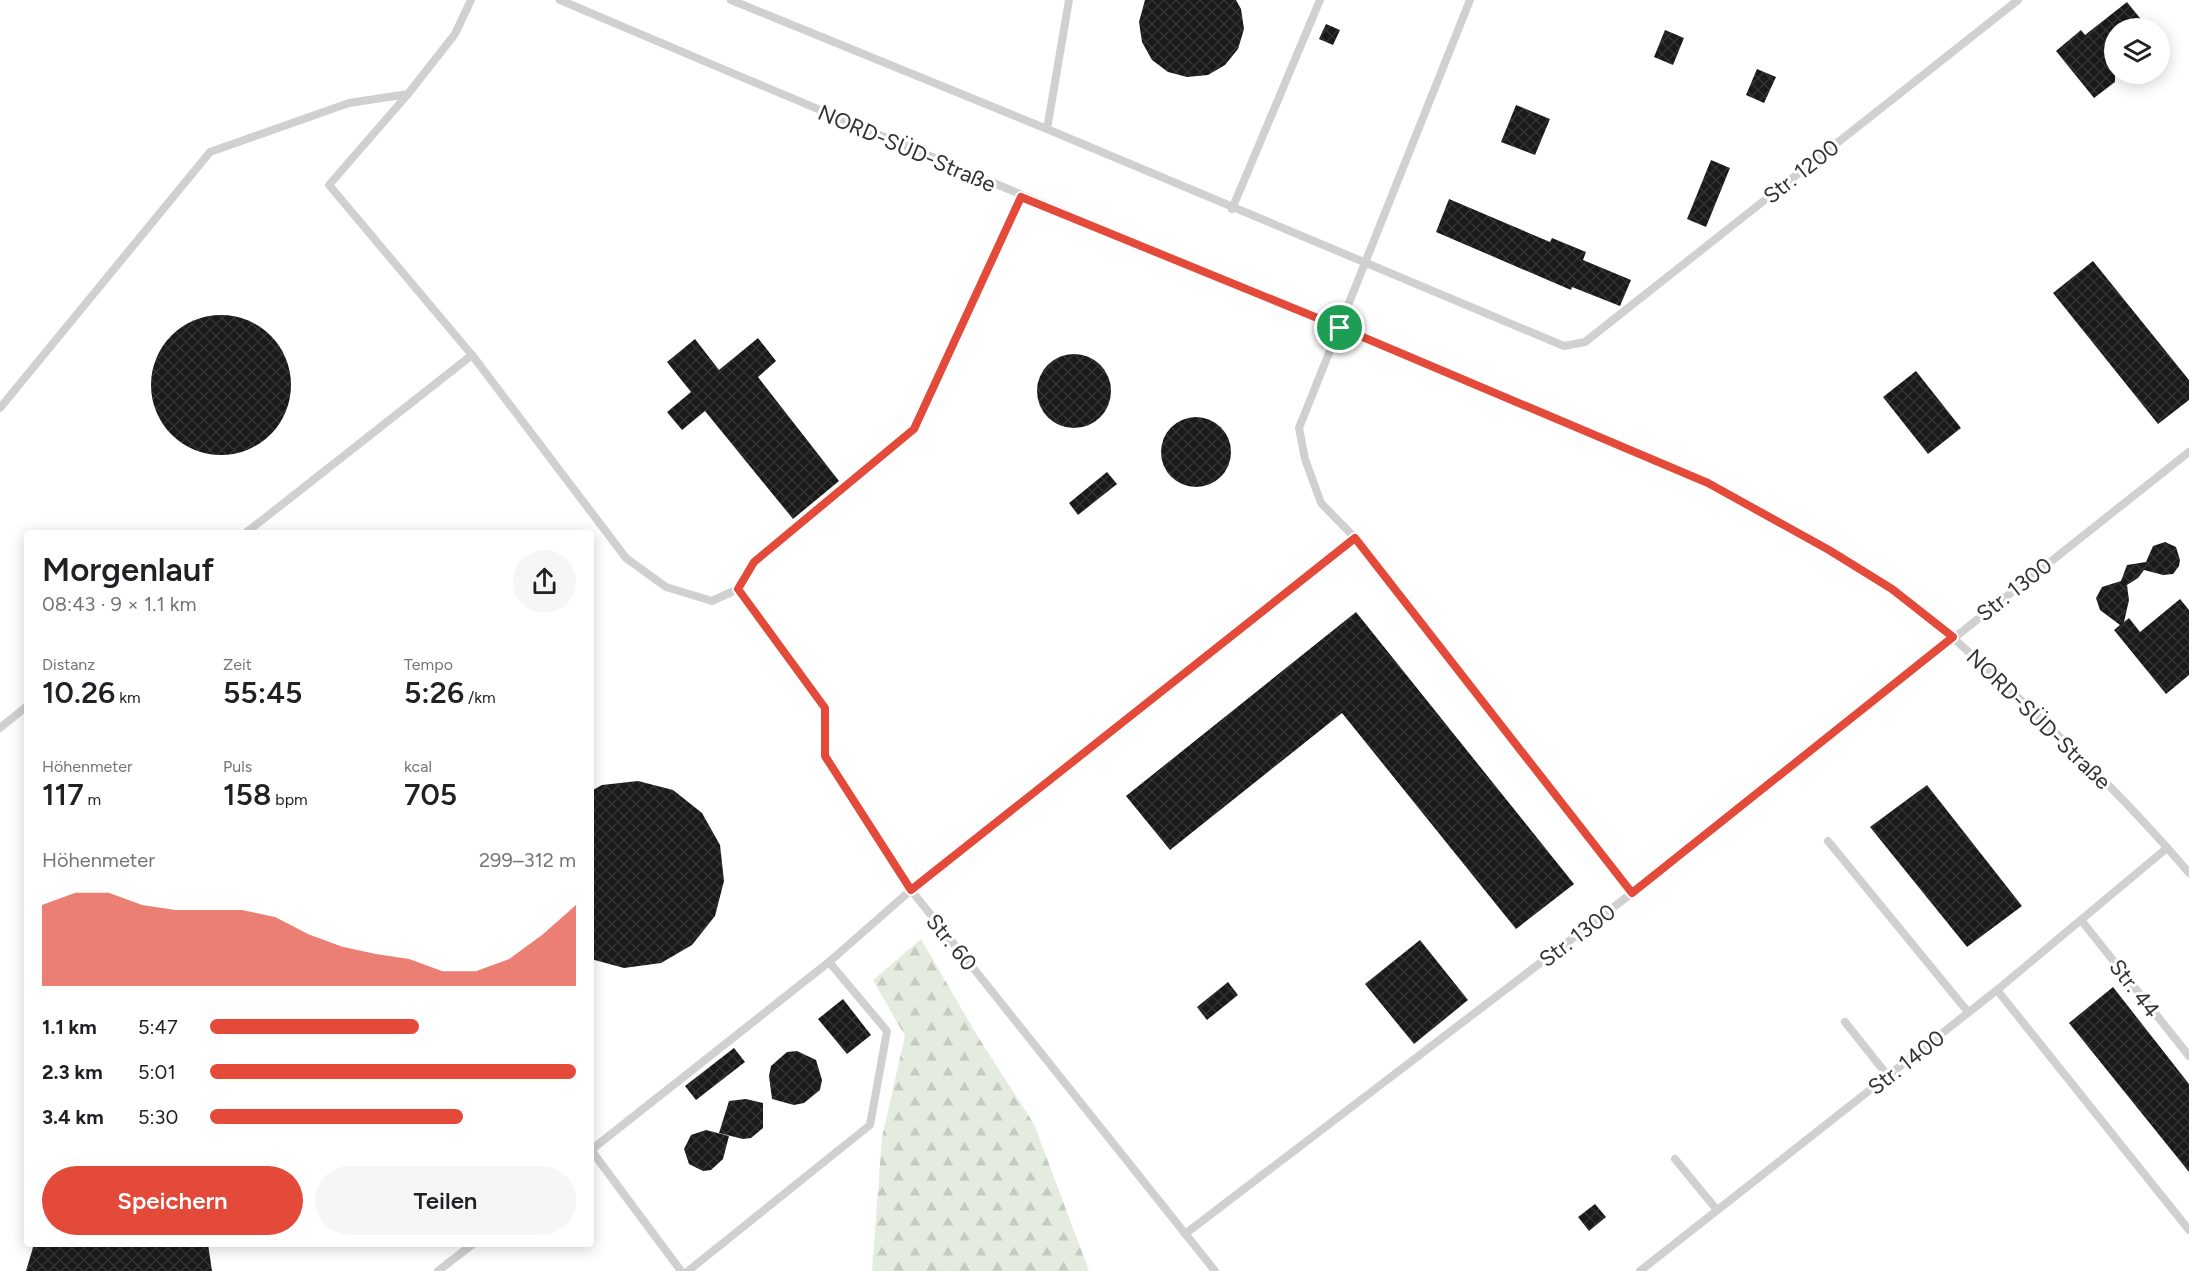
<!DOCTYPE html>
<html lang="de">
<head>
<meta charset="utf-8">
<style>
	body { margin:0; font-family:Figtree,sans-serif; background:#f6f6f6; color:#202124; height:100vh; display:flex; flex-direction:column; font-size:22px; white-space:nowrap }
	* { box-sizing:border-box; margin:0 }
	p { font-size:20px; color:#757577 }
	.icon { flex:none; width:33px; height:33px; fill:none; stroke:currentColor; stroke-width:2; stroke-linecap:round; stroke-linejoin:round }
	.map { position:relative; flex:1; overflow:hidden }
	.sheet { position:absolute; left:24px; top:530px; width:570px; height:717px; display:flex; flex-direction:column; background:#fff; border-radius:6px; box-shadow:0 3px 15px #0003 }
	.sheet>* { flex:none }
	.fabs { position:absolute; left:2104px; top:18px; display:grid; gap:12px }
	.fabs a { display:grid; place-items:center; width:66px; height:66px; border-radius:50%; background:#fff; box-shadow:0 3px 15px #0003; font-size:30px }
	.pin { position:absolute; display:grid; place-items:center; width:51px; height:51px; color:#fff; margin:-26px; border:3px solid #fff; border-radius:50%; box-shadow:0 2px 6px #0007 }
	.round { display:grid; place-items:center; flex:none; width:63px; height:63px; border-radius:32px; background:#f6f6f6 }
	.summary { display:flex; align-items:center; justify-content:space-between; height:102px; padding:0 18px }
	h1 { font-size:33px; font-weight:600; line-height:45px }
	.figures { display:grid; grid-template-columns:repeat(3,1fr); gap:9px; height:102px; padding:6px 18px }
	.figures div { display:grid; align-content:center }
	.figures b { font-size:30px; font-weight:600 }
	.figures small { font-size:16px; font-weight:400 }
	.figures p { font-size:16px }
	.chart { height:168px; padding:12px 18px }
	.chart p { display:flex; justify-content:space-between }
	.chart svg { width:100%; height:108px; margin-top:6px; fill:#e44a3a; opacity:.7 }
	.cta { display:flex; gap:12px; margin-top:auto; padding:12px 18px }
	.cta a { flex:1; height:69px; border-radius:36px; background:#e44a3a; color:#fff; font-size:24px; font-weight:600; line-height:69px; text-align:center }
	.cta a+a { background:#f6f6f6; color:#202124 }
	ul { padding:0 18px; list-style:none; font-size:20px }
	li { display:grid; grid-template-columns:96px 72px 1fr; align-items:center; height:45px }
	li i { height:15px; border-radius:8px; background:#e44a3a }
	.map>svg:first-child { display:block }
	.forest { fill:url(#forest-firs) }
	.building { fill:url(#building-cross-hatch) }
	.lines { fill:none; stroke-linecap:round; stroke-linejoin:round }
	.lane { stroke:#d0d0d0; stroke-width:8 }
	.route-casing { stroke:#fff; stroke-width:12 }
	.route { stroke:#e44a3a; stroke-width:8 }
	.labels { text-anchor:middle; stroke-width:6; stroke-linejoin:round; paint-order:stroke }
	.street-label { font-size:22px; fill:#333; stroke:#fff }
</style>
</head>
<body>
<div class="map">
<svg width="2189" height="1271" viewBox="0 0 2189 1271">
	<defs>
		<pattern id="forest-firs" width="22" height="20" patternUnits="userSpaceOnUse" patternTransform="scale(1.5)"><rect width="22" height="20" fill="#e4ecdf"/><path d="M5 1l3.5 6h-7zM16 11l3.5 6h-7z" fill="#c4cbc0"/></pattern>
		<pattern id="building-cross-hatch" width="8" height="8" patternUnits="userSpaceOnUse" patternTransform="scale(1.5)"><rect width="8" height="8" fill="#1a1a1a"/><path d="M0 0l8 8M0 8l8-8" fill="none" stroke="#333"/></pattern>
	</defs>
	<rect width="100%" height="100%" fill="#fff"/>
	<polygon class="forest" points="921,939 978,1037 1034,1124 1089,1271 872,1271 882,1137 905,1036 873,980"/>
	<g class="building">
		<polygon points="1145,0 1236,0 1241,9 1244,29 1238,49 1225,65 1208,75 1187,77 1168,72 1152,60 1142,42 1139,22"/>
		<polygon points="2127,2 2148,28 2115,28 2115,82 2094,98 2056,51 2081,30 2085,35"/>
		<polygon points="1326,24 1340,30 1333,45 1319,39"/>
		<polygon points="1665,30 1684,38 1673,65 1654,57"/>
		<polygon points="1757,69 1776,77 1764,103 1746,95"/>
		<polygon points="1516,105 1550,119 1535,155 1501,142"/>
		<polygon points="1711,160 1730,168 1706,227 1687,219"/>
		<polygon points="1449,199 1550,242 1552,238 1586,252 1583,260 1631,280 1620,306 1572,287 1571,290 1436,232"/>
		<polygon points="2093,261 2189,380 2189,400 2158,424 2053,293"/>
		<circle cx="221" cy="385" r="70"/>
		<polygon points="758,338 776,361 758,377 839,481 793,519 705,411 682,430 667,412 691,392 667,362 695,339 719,370"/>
		<circle cx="1074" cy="391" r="37"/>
		<polygon points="1916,371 1961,428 1928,454 1883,397"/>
		<circle cx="1196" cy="452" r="35"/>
		<polygon points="1107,472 1117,484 1078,515 1069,503"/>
		<polygon points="2165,542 2176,547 2180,560 2179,566 2173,574 2163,575 2144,570 2138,578 2127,585 2129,600 2124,622 2129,618 2140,632 2180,599 2189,610 2189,675 2166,694 2114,630 2120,625 2100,610 2096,598 2102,587 2121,581 2127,565 2146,562 2153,546"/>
		<polygon points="1356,612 1574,884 1516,929 1342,713 1170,850 1126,796"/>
		<polygon points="638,781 673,790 702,813 720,845 724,881 715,916 692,945 661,963 624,968 591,959 591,791 602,785"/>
		<polygon points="1927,785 2022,906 1967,947 1870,827"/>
		<polygon points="1420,940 1468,1000 1414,1044 1365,984"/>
		<polygon points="1228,982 1238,995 1207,1020 1197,1007"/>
		<polygon points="2113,987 2189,1084 2189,1172 2069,1023"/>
		<polygon points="843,999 871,1035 847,1054 818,1019"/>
		<polygon points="734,1048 745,1062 696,1100 685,1086"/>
		<polygon points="797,1051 816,1060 822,1080 820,1090 804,1103 794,1105 772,1099 769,1076 771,1066 787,1052"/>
		<polygon points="746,1099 763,1103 763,1128 751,1138 743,1139 719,1133 729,1101"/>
		<polygon points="706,1130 729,1136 723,1159 711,1170 703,1171 689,1164 684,1149 691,1135"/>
		<polygon points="1595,1204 1606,1217 1589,1231 1578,1217"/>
		<polygon points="34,1244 208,1244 212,1271 26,1271"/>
	</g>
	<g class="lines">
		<g class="lane">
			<path d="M560,0c268,114 537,226 805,339 178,75 365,140 525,249 44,30 83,68 122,104 62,57 122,116 177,181"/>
			<polyline points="731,0 1047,129 1564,346 1585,342 2018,0"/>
			<polyline points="1470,0 1299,428 1305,459 1321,503 1355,538 1632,893"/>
			<polyline points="408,94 329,185 472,355 626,558 666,587 712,601 738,589 754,562 914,429 1021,197"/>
			<polyline points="1047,129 1069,0"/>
			<polyline points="1232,209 1320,0"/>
			<polyline points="0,408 210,152 349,103 408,94 455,34 471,0"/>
			<polyline points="247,532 472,355"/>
			<polyline points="738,589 825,708 825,756 911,890 1215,1271"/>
			<polyline points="0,728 27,706"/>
			<polyline points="1828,841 1968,1012"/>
			<polyline points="2081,920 2189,1056"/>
			<polyline points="1997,990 2189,1230"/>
			<polyline points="1845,1022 1888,1076"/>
			<polyline points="1675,1159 1717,1210"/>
			<polyline points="1185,1234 1632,893 2189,452"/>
			<polyline points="438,1271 473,1244"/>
			<polyline points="681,1271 591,1150 829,962 911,890 1355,538"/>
			<polyline points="688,1271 870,1125 887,1031 829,962"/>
			<polyline points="1640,1271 1997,990 2167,848"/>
		</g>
	</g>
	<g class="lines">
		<g class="route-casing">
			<polygon id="route" points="1021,197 1332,324 1708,483 1829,550 1892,589 1953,637 1632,893 1355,538 911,890 825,756 825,708 738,589 754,562 914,429"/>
		</g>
		<use href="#route" class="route"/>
	</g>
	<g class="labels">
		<g class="street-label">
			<text transform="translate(907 148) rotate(23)" y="8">NORD-SÜD-Straße</text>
			<text transform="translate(1801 171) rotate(-38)" y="8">Str. 1200</text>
			<text transform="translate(2014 589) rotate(-38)" y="8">Str. 1300</text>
			<text transform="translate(2039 719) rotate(44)" y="8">NORD-SÜD-Straße</text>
			<text transform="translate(1577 935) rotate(-37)" y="8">Str. 1300</text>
			<text transform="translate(952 942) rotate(51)" y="8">Str. 60</text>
			<text transform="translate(2135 988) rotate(52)" y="8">Str. 44</text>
			<text transform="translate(1906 1062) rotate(-38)" y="8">Str. 1400</text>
		</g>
	</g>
</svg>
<div class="fabs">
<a><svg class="icon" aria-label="layers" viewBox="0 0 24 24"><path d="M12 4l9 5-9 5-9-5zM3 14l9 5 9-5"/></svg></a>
</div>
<div class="pin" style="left:1340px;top:328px;background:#1e9e55"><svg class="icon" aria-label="arrive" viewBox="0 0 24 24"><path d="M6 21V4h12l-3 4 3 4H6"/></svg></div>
<section class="sheet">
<div class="summary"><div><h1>Morgenlauf</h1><p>08:43 · 9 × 1.1 km</p></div><a class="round"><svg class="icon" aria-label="share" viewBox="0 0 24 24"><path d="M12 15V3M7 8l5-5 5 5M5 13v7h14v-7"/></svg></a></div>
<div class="figures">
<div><p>Distanz</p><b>10.26<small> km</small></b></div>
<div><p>Zeit</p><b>55:45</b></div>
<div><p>Tempo</p><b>5:26<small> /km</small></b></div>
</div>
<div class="figures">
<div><p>Höhenmeter</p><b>117<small> m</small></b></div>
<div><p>Puls</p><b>158<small> bpm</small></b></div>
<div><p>kcal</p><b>705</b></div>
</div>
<div class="chart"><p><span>Höhenmeter</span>299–312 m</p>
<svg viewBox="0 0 160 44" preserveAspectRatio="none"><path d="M0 44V11L10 6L20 6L30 11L40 13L50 13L60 13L70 16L80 23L90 28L100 31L110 33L120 38L130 38L140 33L150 23L160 11V44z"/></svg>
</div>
<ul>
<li><b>1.1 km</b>5:47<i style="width:57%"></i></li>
<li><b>2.3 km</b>5:01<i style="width:100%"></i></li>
<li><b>3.4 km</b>5:30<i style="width:69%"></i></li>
</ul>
<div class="cta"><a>Speichern</a><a>Teilen</a></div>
</section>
</div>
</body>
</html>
